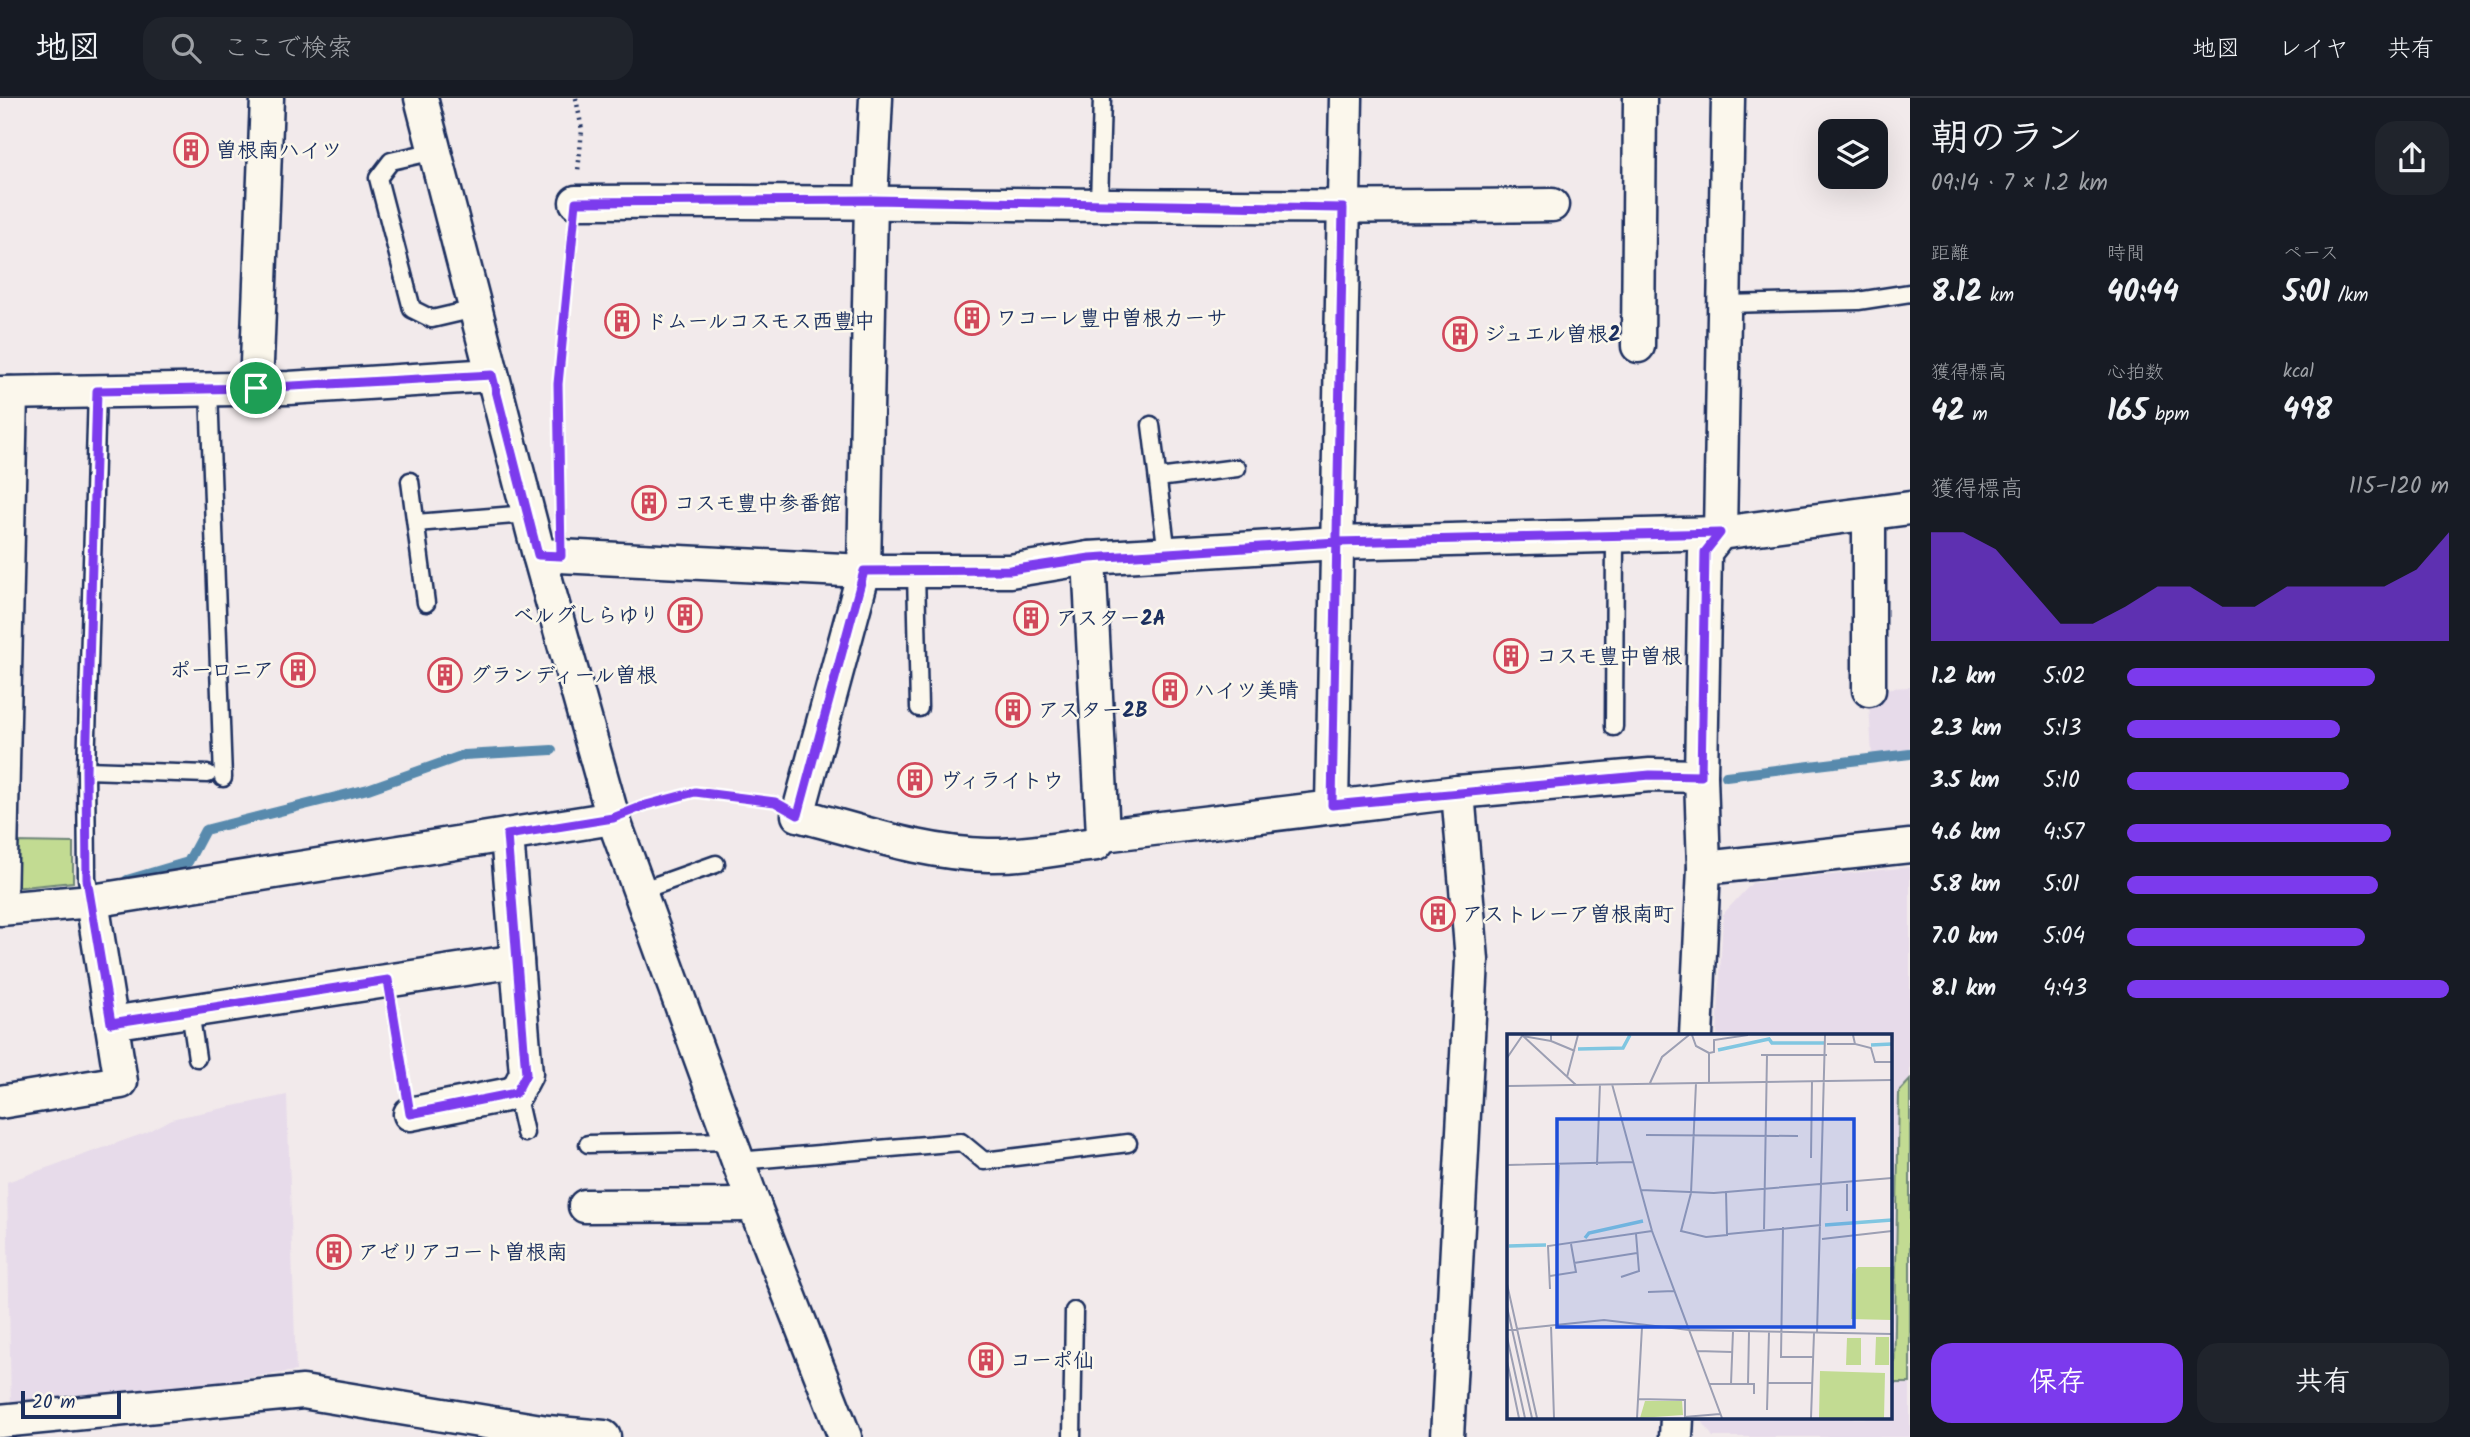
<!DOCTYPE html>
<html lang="ja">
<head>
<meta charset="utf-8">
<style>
	body { margin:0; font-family:Kalam,"Klee One",sans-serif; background:#20242c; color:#f1f3f6; height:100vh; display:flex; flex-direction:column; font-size:26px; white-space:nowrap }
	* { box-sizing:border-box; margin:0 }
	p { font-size:23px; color:#9ea1a6 }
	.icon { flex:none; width:38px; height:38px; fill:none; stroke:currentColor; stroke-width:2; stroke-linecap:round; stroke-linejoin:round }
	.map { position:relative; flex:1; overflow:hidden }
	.details { display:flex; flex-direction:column; background:#171b24; width:560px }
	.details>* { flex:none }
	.tools { position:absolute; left:1818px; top:21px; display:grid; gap:14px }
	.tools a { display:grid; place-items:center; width:70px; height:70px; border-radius:14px; background:#171b24; box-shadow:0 7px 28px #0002; font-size:35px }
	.scale { position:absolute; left:21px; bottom:18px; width:100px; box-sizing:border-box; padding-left:7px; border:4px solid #1b2f5e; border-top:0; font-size:19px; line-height:24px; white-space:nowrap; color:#1b2f5e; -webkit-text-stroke:5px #fbf7ec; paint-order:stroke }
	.pin { position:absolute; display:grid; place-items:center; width:60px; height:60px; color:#fff; margin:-30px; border:4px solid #fff; border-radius:50%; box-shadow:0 2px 7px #0007 }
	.round { display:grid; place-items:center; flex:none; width:74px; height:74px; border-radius:21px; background:#20242c }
	.overview { display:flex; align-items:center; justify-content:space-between; height:119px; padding:0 21px }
	h1 { font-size:38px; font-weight:700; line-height:52px }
	.stats { display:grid; grid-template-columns:repeat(3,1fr); gap:10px; height:119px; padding:7px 21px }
	.stats div { display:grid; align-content:center }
	.stats b { font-size:30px; font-weight:700 }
	.stats small { font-size:19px; font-weight:400 }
	.stats p { font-size:19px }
	.chart { height:196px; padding:14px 21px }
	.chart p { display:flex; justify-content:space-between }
	.chart svg { width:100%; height:126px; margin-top:7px; fill:#7c3aed; opacity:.7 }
	.button { display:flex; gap:14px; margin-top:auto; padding:14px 21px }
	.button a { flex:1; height:80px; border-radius:21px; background:#7c3aed; color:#fff; font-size:28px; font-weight:700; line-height:80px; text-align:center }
	.button a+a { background:#20242c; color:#f1f3f6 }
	ul { padding:0 21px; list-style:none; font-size:23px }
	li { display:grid; grid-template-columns:112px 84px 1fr; align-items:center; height:52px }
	li i { height:18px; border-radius:9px; background:#7c3aed }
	header { display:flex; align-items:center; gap:42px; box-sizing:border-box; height:98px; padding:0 35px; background:#171b24; border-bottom:2px solid #363941 }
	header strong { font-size:33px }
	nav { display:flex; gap:38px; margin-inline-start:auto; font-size:24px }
	.search { width:490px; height:63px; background:#20242c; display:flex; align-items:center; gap:18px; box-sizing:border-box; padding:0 24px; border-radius:21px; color:#9ea1a6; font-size:26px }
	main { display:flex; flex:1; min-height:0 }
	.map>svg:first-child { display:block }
	.built { fill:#e7dbea }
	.green { fill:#c2db92; stroke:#6e8578; stroke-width:2 }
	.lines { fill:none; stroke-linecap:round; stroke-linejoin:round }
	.stream { stroke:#588aad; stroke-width:10 }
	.service-casing { stroke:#1b2f5e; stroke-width:21 }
	.minor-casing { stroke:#1b2f5e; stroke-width:37 }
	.path { stroke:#1b2f5e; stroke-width:4.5; stroke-dasharray:2 5; stroke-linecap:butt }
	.service { stroke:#fbf7ec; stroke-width:16 }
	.minor { stroke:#fbf7ec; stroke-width:32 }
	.route-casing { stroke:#fff; stroke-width:14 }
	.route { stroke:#7c3aed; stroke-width:9 }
	.labels { text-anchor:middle; stroke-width:5; stroke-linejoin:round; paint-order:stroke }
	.poi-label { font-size:21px; font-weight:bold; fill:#1b2f5e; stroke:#fbf7ec; text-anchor:start }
	.inset-river { fill:none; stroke:#80c6e1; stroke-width:3.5 }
	.inset-road { fill:none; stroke:#9c9fb3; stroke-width:2 }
	.view { fill:#1d4ed8; fill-opacity:0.15; stroke:#1d4ed8; stroke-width:3.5 }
	.inset-edge { fill:none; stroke:#1b2f5e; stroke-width:3.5 }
</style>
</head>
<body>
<header>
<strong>地図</strong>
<div class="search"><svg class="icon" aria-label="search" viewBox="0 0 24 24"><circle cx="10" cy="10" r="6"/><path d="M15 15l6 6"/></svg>ここで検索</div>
<nav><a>地図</a><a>レイヤ</a><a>共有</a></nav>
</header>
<main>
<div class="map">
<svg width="1910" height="1339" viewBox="0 0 1910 1339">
	<rect width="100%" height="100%" fill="#f2eaeb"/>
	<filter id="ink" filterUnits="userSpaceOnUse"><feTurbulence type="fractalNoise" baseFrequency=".0143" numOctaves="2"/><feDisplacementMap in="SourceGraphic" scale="14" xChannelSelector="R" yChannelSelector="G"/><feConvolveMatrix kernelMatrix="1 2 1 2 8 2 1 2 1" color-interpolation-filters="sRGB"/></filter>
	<g filter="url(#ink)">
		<g class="built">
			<polygon points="1910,589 1910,653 1872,658 1869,605 1890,590"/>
			<polygon points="1910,769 1910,1339 1713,1339 1700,1320 1891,1320 1891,938 1717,938 1723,816 1752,785"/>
			<polygon points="287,997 296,1273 11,1312 7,1084 145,1035 171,1021"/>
		</g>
		<g class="green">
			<polygon points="15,744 73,745 73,784 13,790"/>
			<polygon points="1910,982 1910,1285 1894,1285 1899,994"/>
		</g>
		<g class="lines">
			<g class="stream">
				<polyline points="1726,678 1910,656"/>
				<polyline points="127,782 188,764 205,732 368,691 464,657 552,652"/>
			</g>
			<g class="service-casing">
				<g id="service">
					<polyline points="435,53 391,63 378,80 412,211 432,221 475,211"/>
					<polyline points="1099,106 1102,0"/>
					<polyline points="1724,206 1858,203 1910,195"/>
					<polyline points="209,292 223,680"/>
					<polyline points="1151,327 1167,456"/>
					<polyline points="1158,380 1237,370"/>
					<polyline points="410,383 426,505"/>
					<polyline points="416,425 528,416"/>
					<polyline points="916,473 919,610"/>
					<polyline points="1614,629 1615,437"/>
					<polyline points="86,672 208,676"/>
					<polyline points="640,793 716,766"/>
					<polyline points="92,803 87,781 86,672 97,293"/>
					<polyline points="190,913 197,960"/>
					<polyline points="516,995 525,1035"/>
					<polyline points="588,1046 731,1043"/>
					<polyline points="738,1063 961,1044 984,1063 1128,1045"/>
					<polyline points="1072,1339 1074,1213"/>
				</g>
			</g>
			<g class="minor-casing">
				<g id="minor">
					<polyline points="421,0 539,457 613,720 754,1107 845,1339"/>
					<path d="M876,0l-5,102 -7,371 -66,244c63,16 125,39 190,40 36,1 73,-7 108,-11l7,-9 -14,-277"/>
					<path d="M576,104c325,-2 651,8 976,3"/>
					<polyline points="1638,248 1640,0"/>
					<polyline points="256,291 267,0"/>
					<polyline points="0,295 289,290 492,277"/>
					<polyline points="1869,416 1869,592"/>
					<polyline points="539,457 864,473 1010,473 1089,460 1337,445 1720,435 1910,410"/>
					<polyline points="1332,707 1346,0"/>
					<polyline points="1103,737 1458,694 1650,677 1701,678"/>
					<polyline points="1704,770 1910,748"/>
					<polyline points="0,808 11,295"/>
					<polyline points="0,811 92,803 613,720"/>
					<polyline points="111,925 517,863"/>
					<polyline points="1696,938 1704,770 1701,678 1705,454 1720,435 1728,0"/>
					<polyline points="0,1004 121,984 92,803"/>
					<polyline points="410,1016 516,995 526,976 507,737"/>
					<polyline points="585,1108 754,1107"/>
					<polyline points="0,1323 303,1294 547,1334 604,1339"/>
					<polyline points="1447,1339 1472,862 1458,694"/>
					<polyline points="1676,1339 1677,1320"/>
				</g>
			</g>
			<g class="path">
				<polyline points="576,0 582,32 578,73"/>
				<polyline points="560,401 558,286 573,134"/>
				<polyline points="646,707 695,694 768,703"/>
				<polyline points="393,913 405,984"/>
			</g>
			<use href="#service" class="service"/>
			<use href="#minor" class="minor"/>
		</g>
	</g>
	<g class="lines" filter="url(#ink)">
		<g class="route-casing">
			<path id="route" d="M256,290l-159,3 -11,379 1,109 24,144 277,-43 22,134 106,-21 10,-19 -19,-239 106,-17 33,-13 49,-13 80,10 23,13 66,-244 146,-1 80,-12 247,-16 383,-9 -15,19 -4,224 -51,-1 -318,30c4,-199 7,-398 11,-597l-472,-8 -295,2 -18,182 3,172 -23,-1 -46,-180 -236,13"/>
		</g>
		<use href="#route" class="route"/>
	</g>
	<defs>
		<g id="building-ring" transform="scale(1.75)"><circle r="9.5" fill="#fbf7ec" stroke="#d1495b" stroke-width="1.5"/><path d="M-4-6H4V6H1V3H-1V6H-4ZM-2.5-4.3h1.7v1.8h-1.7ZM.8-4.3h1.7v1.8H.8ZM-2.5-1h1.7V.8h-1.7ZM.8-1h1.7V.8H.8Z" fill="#d1495b"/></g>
	</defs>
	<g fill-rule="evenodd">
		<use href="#building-ring" x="191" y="52"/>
		<use href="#building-ring" x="972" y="220"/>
		<use href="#building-ring" x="622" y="223"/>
		<use href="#building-ring" x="1460" y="236"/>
		<use href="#building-ring" x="649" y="405"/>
		<use href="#building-ring" x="685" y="517"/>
		<use href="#building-ring" x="1031" y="520"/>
		<use href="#building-ring" x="1511" y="558"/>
		<use href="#building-ring" x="298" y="572"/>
		<use href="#building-ring" x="445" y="577"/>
		<use href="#building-ring" x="1170" y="592"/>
		<use href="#building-ring" x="1013" y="612"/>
		<use href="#building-ring" x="915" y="682"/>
		<use href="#building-ring" x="1438" y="816"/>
		<use href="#building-ring" x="334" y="1154"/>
		<use href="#building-ring" x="986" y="1262"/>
	</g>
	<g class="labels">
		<g class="poi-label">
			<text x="216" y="59">曽根南ハイツ</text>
			<text x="996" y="227">ワコーレ豊中曽根カーサ</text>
			<text x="646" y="230">ドムールコスモス西豊中</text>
			<text x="1484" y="243">ジュエル曽根2</text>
			<text x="674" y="412">コスモ豊中参番館</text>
			<text x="660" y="524" text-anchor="end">ベルグしらゆり</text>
			<text x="1056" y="527">アスター2A</text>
			<text x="1536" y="565">コスモ豊中曽根</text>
			<text x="274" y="579" text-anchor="end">ポーロニア</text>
			<text x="470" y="584">グランディール曽根</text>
			<text x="1194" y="599">ハイツ美晴</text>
			<text x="1038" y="619">アスター2B</text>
			<text x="940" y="689">ヴィライトウ</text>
			<text x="1462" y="823">アストレーア曽根南町</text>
			<text x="358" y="1161">アゼリアコート曽根南</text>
			<text x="1010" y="1269">コーポ仙</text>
		</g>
	</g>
	<g transform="translate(1507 936)">
		<rect width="385" height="385" fill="#f2eaeb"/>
		<path d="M351,233h34v53l-41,-1 1,-45zM369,303h13v28h-14zM340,304h14v27h-15zM313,337l65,2 -1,45h-65zM138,367h37l1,14 -43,3z" fill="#c2db92"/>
		<path class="inset-river" d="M364,11l21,-1M71,15l45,-1 7,-13M211,16l51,-11 3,4h52M318,191l67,-5M78,204l4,-5 54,-12M2,212l37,-1"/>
		<path class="inset-road" d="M15,1l54,50M44,1v6l24,10M185,1l4,11 13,7M346,1l2,9 16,4 4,14h17M320,10h28M254,21h66M0,24l15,-22 29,5M60,43l11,-42M202,48v-29l5,-1v-12l34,-5M143,49l12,-26 27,-22M189,49l-5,110 -10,38 25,6 21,-2 -1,-44M105,50l40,147 70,187M0,52l385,-6M139,101l152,1M304,124l1,-77M0,131l126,-3M90,131l3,-81M340,150v27M134,156l73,3 178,-15M276,193l-2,130h32M257,195l3,-174M221,200l93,-9M315,205l70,-8M50,211l2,-80M67,229l63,-10M43,242l26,-4 -5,-28M114,243l18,-6 -3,-37M0,250l30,134M43,255l-2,-43 104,-15M141,258l26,-1M0,273l25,111M44,291l3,93M0,296l97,-10 85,10 203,4M310,299l8,-298M0,303l18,81M190,317l35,1M0,327l12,57M260,349h45M202,350h45v10M224,350l2,-53M241,350l1,-52M132,365l46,1v16M260,376l2,-78M177,383l36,-3M130,384l5,-91M304,384l3,-85"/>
		<path class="view" d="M50,85h297v208h-297z"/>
		<rect width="385" height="385" class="inset-edge"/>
	</g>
</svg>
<div class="tools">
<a><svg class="icon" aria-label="layers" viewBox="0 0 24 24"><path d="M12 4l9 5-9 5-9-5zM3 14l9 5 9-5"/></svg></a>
</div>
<div class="scale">20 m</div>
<div class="pin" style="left:256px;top:290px;background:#1e9e55"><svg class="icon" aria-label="arrive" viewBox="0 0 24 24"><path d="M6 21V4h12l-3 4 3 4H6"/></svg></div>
</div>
<section class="details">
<div class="overview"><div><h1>朝のラン</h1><p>09:14 · 7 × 1.2 km</p></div><a class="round"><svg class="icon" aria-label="share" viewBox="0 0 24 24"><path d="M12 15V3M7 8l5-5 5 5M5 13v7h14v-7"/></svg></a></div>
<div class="stats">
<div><p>距離</p><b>8.12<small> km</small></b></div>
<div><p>時間</p><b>40:44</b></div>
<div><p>ペース</p><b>5:01<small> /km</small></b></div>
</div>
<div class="stats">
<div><p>獲得標高</p><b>42<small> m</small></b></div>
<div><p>心拍数</p><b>165<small> bpm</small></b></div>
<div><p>kcal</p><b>498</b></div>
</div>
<div class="chart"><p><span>獲得標高</span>115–120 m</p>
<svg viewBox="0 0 160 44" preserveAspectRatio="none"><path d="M0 44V6L10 6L20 12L30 25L40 38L50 38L60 32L70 25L80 25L90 32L100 32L110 25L120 25L130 25L140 25L150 19L160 6V44z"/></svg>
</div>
<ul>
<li><b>1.2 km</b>5:02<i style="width:77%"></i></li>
<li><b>2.3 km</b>5:13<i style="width:66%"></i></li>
<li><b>3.5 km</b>5:10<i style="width:69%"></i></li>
<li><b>4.6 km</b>4:57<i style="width:82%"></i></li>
<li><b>5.8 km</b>5:01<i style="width:78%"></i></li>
<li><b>7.0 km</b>5:04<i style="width:74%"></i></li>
<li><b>8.1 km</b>4:43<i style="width:100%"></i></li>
</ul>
<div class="button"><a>保存</a><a>共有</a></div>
</section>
</main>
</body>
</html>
